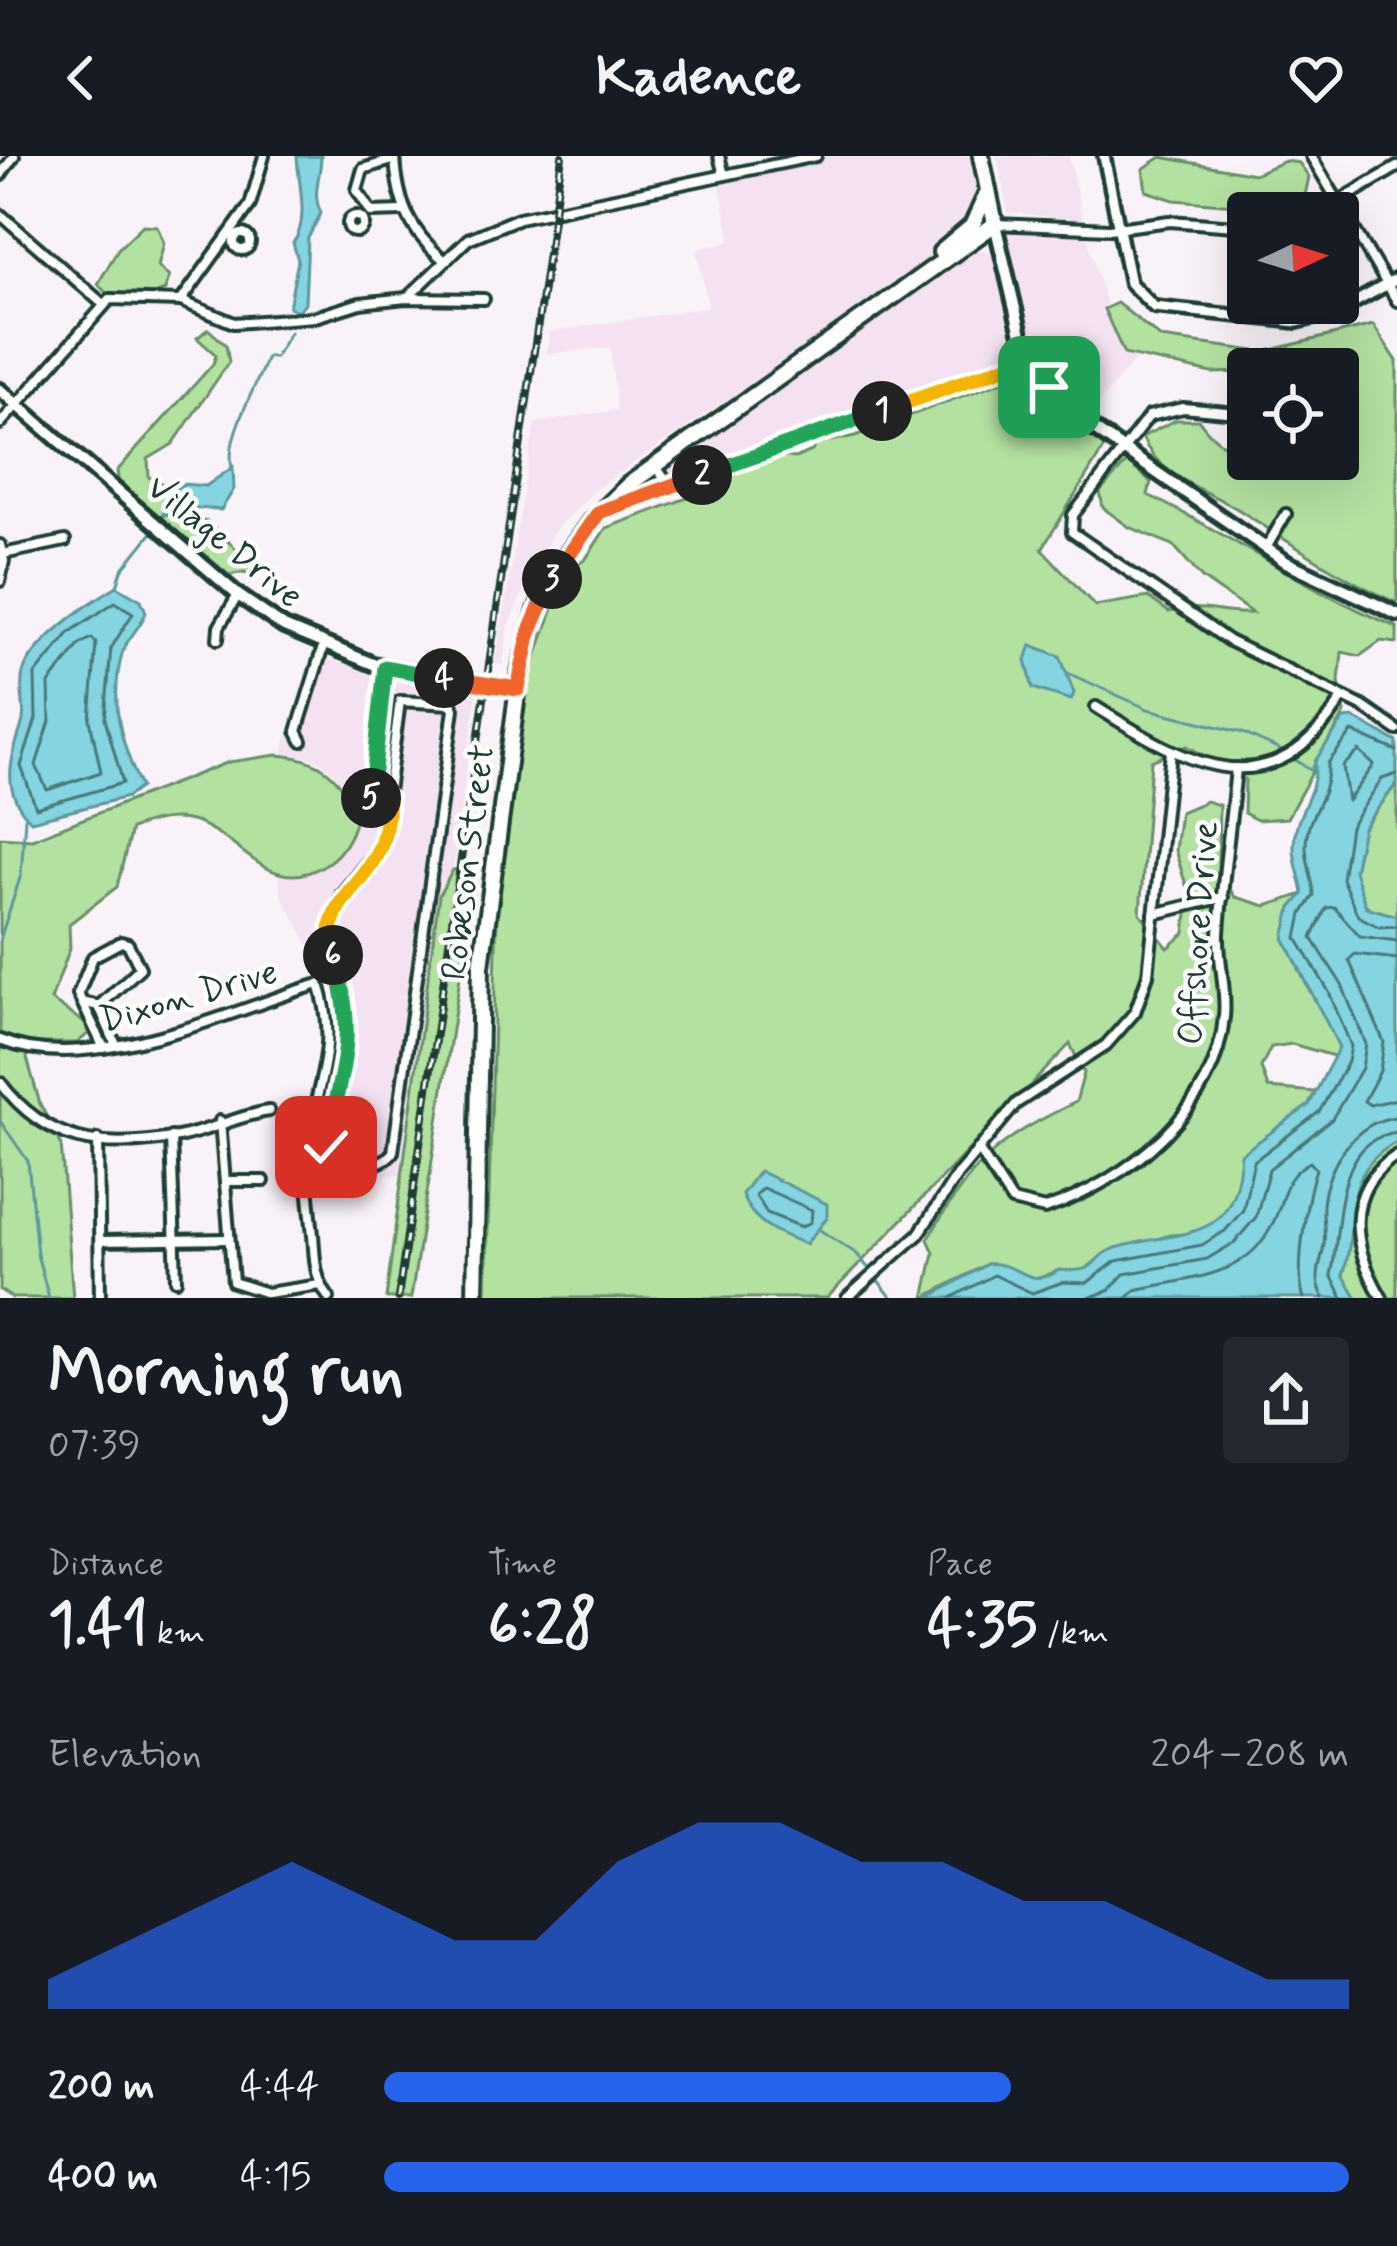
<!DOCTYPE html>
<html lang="en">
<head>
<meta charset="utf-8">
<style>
	body { margin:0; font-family:Mynerve,sans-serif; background:#242831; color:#f1f3f6; height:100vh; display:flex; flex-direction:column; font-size:45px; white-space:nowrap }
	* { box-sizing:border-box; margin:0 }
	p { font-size:39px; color:#9ea1a6 }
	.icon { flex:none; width:66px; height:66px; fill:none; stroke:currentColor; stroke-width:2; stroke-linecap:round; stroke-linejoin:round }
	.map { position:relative; height:1142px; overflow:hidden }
	.sheet { display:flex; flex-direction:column; background:#171b24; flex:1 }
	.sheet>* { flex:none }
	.needle { width:78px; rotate:86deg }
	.fabs { position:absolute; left:1227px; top:36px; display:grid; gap:24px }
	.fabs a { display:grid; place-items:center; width:132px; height:132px; border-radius:12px; background:#171b24; box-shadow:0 12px 48px #0002; font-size:60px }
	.pin { position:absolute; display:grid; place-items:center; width:102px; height:102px; color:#fff; margin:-51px; border-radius:24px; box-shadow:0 6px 18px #0006 }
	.km { position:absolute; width:60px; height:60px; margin:-30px; border-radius:50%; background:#222; color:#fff; font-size:33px; line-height:60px; text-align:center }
	.round { display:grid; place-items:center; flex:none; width:126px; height:126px; border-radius:12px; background:#242831 }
	.headline { display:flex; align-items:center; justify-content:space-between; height:204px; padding:0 48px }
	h1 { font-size:66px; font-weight:800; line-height:90px }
	.stats { display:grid; grid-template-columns:repeat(3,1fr); gap:18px; height:204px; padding:12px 48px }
	.stats div { display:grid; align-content:center }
	.stats b { font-size:60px; font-weight:800 }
	.stats small { font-size:33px; font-weight:400 }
	.stats p { font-size:33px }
	.chart { height:336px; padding:24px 48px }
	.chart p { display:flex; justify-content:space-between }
	.chart svg { width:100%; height:216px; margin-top:12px; fill:#2563eb; opacity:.7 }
	ul { padding:0 48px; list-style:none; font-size:39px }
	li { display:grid; grid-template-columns:192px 144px 1fr; align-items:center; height:90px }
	li i { height:30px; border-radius:15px; background:#2563eb }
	header { display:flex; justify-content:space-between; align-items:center; height:156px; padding:0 48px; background:#171b24; font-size:54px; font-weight:800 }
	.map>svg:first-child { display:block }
	.built { fill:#f4e2f2 }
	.green { fill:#b3e1a0; stroke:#698f6a; stroke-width:3 }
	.water { fill:#85d4e1; stroke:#5c989c; stroke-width:3 }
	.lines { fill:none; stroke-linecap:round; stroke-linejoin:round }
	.shore { stroke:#487979; stroke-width:3 }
	.stream { stroke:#5c989c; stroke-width:3 }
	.minor-casing { stroke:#1f3d34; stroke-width:16 }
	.tertiary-casing { stroke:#1f3d34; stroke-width:18 }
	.secondary-casing { stroke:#1f3d34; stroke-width:20 }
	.primary-casing { stroke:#1f3d34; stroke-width:22 }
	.minor { stroke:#fff; stroke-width:8 }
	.tertiary { stroke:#fff; stroke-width:9 }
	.secondary { stroke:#fff; stroke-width:10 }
	.primary { stroke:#fff; stroke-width:14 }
	.rail-casing { stroke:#1f3d34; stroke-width:8 }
	.rail { stroke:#fff; stroke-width:3; stroke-dasharray:9; stroke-linecap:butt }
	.split-1-casing { stroke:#fff; stroke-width:24 }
	.split-2-casing { stroke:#fff; stroke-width:24 }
	.split-3-casing { stroke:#fff; stroke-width:24 }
	.split-4-casing { stroke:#fff; stroke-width:24 }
	.split-5-casing { stroke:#fff; stroke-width:24 }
	.split-6-casing { stroke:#fff; stroke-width:24 }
	.split-7-casing { stroke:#fff; stroke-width:24 }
	.split-1 { stroke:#f5b400; stroke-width:15 }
	.split-2 { stroke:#22a559; stroke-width:15 }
	.split-3 { stroke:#f0652b; stroke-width:15 }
	.split-4 { stroke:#f0652b; stroke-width:15 }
	.split-5 { stroke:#22a559; stroke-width:15 }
	.split-6 { stroke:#f5b400; stroke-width:15 }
	.split-7 { stroke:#22a559; stroke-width:15 }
	.labels { text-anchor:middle; stroke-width:9; stroke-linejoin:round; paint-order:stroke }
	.street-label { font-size:36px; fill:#1f3d34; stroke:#fff }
</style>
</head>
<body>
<header><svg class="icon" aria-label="back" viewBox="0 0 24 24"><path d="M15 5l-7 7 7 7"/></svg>Kadence<svg class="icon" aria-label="heart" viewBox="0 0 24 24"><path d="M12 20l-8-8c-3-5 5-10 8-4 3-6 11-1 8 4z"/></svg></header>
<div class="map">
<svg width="1397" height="1142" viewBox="0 0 1397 1142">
	<rect width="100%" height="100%" fill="#faf2f9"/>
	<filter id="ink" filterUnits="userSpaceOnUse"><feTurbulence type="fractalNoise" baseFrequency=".00833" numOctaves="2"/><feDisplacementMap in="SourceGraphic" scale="24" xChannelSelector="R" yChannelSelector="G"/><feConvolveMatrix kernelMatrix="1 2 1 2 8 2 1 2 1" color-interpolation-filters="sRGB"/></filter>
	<g filter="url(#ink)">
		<g class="built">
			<polygon points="781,0 970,0 981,60 968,80 597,332 555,374 530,417 508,473 503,509 495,508 535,267 617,254 610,191 547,198 549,176 708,151 697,94 730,85 718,15"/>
			<polygon points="997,0 1069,0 1083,65 1008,56"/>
			<polygon points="1012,73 1086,78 1115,178 1152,185 1092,254 1068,235 1025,168 1006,79"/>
			<polygon points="980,93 993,100 1018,198 1012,203 629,339"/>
			<polygon points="311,498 395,524 477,537 453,714 439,739 402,1019 319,1023 316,1002 337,896 332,849 318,788 308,787 281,739 278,719 308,719 355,672 358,653 334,617 314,602 282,599"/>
		</g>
		<g class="green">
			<polygon points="1161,1 1254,18 1285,5 1299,7 1309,21 1305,39 1283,53 1174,44 1146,35 1143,13"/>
			<polygon points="143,69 157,70 164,87 158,110 169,121 165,134 151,139 106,137 98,128 118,93"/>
			<path d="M1117,147l44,35 102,14 110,-27 24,36v242c-58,-26 -100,-56 -153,-90 -35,-23 -85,-34 -102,-76l34,-17h23c33,49 86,39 139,39v-90l-126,4 -88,-19 -20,-45z"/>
			<path d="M208,173l18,16 3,17 -56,82 -25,15 1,18c22,6 29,27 38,46l19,-2 50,46 -1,10 -11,-5 -15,3 -110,-90 -2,-14 96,-107 3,-9 -19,-17z"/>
			<path d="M1024,217l47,48 34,25 -63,103 53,57 53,-9 21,15c35,-9 49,3 83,1l-50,-35 -29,-33 -44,-18 -26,-19 -3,-16 27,-30 24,20 -3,13c85,41 162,97 249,132v16l-16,-2 -21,15 -18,-4 -3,29 6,32 -58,105 -30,2 -13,-7 1,-34 -58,-33 -36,15 -11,152 28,35 17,-15 4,-39 -14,-44 5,-38 26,-11 13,4 -1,66 17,26 31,9 37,-12c-39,46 18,106 36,153l-2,10 -45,-13 -21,3 -10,20 7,21 47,4 -6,13 -67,49 -3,32 -20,35 -19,12 -30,2 -68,21 -20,16 -23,-2 -26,11 -46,-17 -63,34 10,-45 -6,-14c47,-79 65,-97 148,-137l8,-29 -14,-29 -243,254h-341l11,-385 32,-237 38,-108 18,-8 21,-32 92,-34v-9l76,-30 21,3 17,-7 4,-7 39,-8z"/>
			<path d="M277,599c44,3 57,18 81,54 -3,20 -13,43 -32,55 -55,36 -84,-26 -131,-42 -22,-7 -45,-1 -64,7l-14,58 -48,37 1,24 -19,52 35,24 2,10 -11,9h-45l-5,15 13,46 21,40 12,154h-61l-12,-8v-453l32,2 197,-77z"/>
			<polygon points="1397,627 1397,760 1374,757 1361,744 1354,715 1362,674"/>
			<polygon points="466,713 475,723 411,1142 386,1142 439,739 453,714"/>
			<path d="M1397,986v156h-40l-14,-23c17,-52 -6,-103 54,-133z"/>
		</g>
		<g class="water">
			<path d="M297,0h24c0,21 -10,37 0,57l-13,25 -3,65 -7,8 -9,-4 9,-47 -5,-17c17,-22 5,-61 4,-87z"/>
			<polygon points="233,311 234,333 221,354 186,351 162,360 170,335 183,328 206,330"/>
			<path d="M117,430l24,14 5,12c-5,16 -20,26 -24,42 -13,49 -1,90 19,133l-14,10 -96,24c-30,-29 -21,-60 -10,-93 7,-18 -3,-37 2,-55 9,-31 66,-70 94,-87z"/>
			<polygon points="1031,489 1060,500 1074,537 1071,544 1033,532 1026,504"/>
			<path d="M1354,562l43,24v41l-34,45 -9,43 12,36 31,9v226c-59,30 -37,81 -54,133l14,23h-428l58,-34c31,-3 42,27 72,6 44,4 28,-13 57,-22 70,-21 119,-1 125,-94l68,-49 30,-58 -55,-109 7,-30 12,-14c-2,-16 -10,-33 -9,-49 0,-32 24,-50 21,-84l29,-42z"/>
			<path d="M759,1015l68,33v14l-21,26c-25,-9 -55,-21 -64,-50z"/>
		</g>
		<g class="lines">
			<g class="shore">
				<polygon points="115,446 133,457 111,492 105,563 123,627 36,652 21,610 36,563 35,519 70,476"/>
				<polygon points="92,482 96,487 90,564 101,616 47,634 36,609 50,565 49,528 80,488"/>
				<polygon points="1359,595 1374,609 1348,645 1343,610"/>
				<polyline points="1397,618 1382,623 1350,671 1342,723 1358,760 1379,771 1397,770"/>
				<polyline points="1397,803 1355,798 1349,804 1384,886 1380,915 1364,945 1370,949 1397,943"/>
				<polygon points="763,1032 812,1054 811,1066 802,1071 767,1057 755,1039"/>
				<path d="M951,1142l43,-23 38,18 31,-11 24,1 29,-22 86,-16 23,-14 18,-21 11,-49 65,-49 29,-50 3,-16 -22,-54 -32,-54 5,-24 12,-19c-1,-16 -8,-33 -8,-49 -1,-31 23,-44 22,-83l24,-31 45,19"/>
				<polyline points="1089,1142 1109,1134 1124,1118 1207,1103 1234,1087 1256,1061 1269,1013 1332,963 1362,912 1366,888 1342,829 1312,782 1326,752 1334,751 1360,780 1397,785"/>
				<path d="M1127,1142l9,-8c51,-13 111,-10 137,-67 13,-27 9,-46 37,-61l6,7c-9,27 -22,104 -12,129"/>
				<path d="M1324,1142c-12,-22 -3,-32 0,-54 2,-13 -2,-26 -1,-39 4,-39 32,-85 74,-88"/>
				<path d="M1343,1142l-12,-23c11,-46 1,-135 66,-143"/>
			</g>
			<g class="stream">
				<path d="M232,313c-7,-33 23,-78 35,-112h8l15,-25"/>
				<polyline points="117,430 122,414 154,374"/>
				<polyline points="1068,517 1148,553 1243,577 1284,596"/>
				<polyline points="1292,602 1312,614 1315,605"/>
				<polyline points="0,783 21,719 25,662"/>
				<polyline points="0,965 28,1005 37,1098 49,1142"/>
				<polyline points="820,1074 857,1098 892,1142"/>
			</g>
			<g class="minor-casing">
				<g id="minor">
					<path d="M395,0c2,45 14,75 49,104"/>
					<polyline points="719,0 724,19"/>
					<polyline points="1311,0 1397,145"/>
					<polyline points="395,3 363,13 357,34 371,56 403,55"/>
					<polyline points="0,20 14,0"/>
					<polyline points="1319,57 1397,11"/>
					<polyline points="0,58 103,148"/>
					<circle cx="356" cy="68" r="8"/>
					<polyline points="995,68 1109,73 1170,65 1248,71"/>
					<circle cx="242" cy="86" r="8"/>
					<polyline points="408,141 468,83 519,62 816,0"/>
					<polyline points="181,145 250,49 264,0"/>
					<polyline points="1248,258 1183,252 1149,260 1073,359 1072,376 1229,485 1362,550 1397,574"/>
					<polyline points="0,268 110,143 181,145 234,167 315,161 360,147 406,142 484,143"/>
					<polyline points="655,309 670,331"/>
					<polyline points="607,353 1030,202"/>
					<polyline points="0,389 4,405 0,425"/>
					<polyline points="1266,392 1286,358"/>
					<polyline points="3,398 65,385"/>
					<polyline points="218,483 219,471 238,439"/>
					<polyline points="385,511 371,642 388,644"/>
					<path d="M1096,551c94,59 176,106 247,-10"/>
					<polyline points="302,585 297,575 323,491"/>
					<polyline points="1154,758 1223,741"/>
					<polyline points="86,847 99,850 140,812 128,788 121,786 93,801 78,838 104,892"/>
					<polyline points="99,850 116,889"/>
					<path d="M0,884c93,37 228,-29 319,-56 21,65 -3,95 -10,157 -4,31 1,63 4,94 2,24 1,43 16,63"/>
					<path d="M0,926c47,63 104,68 178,55 32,-6 59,-21 91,-26"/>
					<polyline points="220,965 233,1126 267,1137 320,1129"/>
					<polyline points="171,981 176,1124"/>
					<polyline points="98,983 100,1142"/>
					<path d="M978,993l34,52 33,8c84,-29 171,-99 179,-192 3,-28 -6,-55 -5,-83 3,-55 12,-111 17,-166"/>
					<path d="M308,1012c24,-1 70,5 85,-16l61,-443 -3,-5 -51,-3 -19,144 -39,48 -11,30 18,117 -24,127"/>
					<polyline points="227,1025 264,1025"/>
					<polyline points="100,1085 228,1083"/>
					<polyline points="847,1142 919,1078 957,1019 1017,947 1106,889 1135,856 1148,819 1171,596"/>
					<path d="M1382,1142c-29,-49 -41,-107 15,-143"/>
				</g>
			</g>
			<g class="tertiary-casing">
				<polyline id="tertiary" points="1104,0 1130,127 1154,151 1297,166 1335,157 1397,123"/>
			</g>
			<g class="secondary-casing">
				<g id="secondary">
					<polyline points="995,68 1023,187 1041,220 1075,260 1286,406 1397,458"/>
					<polyline points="0,234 238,439 284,471 373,508 518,533"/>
				</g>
			</g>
			<g class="primary-casing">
				<g id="primary">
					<polyline points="941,96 972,70 988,35"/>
					<polyline points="475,1142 481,810 520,516 537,454 556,415 591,365 628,329 995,68 981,0"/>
				</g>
			</g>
			<use href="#minor" class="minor"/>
			<use href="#tertiary" class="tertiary"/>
			<use href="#secondary" class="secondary"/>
			<use href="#primary" class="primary"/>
			<g class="rail-casing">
				<polyline id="rail" points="398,1142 562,0"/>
			</g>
			<use href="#rail" class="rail"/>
		</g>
	</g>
	<g class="lines" filter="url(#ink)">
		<g class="split-1-casing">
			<polyline id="split-1" points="882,255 1030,202 1049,231"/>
		</g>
		<g class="split-2-casing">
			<polyline id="split-2" points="702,319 882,255"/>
		</g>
		<g class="split-3-casing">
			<polyline id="split-3" points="552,423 599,356 702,319"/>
		</g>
		<g class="split-4-casing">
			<polyline id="split-4" points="444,522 518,533 530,475 552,423"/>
		</g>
		<g class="split-5-casing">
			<polyline id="split-5" points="371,642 385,511 444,522"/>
		</g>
		<g class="split-6-casing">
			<path id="split-6" d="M333,799c-13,-53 29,-66 47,-108 6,-15 7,-32 8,-47l-17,-2"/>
		</g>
		<g class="split-7-casing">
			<path id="split-7" d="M326,991c14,-80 34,-108 7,-192"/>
		</g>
		<use href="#split-1" class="split-1"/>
		<use href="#split-2" class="split-2"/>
		<use href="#split-3" class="split-3"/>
		<use href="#split-4" class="split-4"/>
		<use href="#split-5" class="split-5"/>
		<use href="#split-6" class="split-6"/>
		<use href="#split-7" class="split-7"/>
	</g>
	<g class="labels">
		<g class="street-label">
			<text transform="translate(226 384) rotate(39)" y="13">Village Drive</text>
			<text transform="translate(466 706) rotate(-83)" y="13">Robeson Street</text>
			<text transform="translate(1196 777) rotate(-86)" y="13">Offshore Drive</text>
			<text transform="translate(188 838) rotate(-16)" y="13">Dixon Drive</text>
		</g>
	</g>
</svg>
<div class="fabs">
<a><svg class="needle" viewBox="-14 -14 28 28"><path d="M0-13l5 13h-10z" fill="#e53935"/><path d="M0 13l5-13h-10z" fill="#9ea1a6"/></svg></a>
<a><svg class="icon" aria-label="locate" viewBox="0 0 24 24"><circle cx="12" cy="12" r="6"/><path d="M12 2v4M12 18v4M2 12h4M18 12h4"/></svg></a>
</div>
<div class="pin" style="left:1049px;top:231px;background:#1e9e55"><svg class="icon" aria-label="arrive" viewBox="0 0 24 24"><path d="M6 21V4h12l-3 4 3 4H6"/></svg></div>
<div class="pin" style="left:326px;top:991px;background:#d93025"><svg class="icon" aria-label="check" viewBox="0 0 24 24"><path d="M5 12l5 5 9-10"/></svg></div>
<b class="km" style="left:882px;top:255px">1</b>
<b class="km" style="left:702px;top:319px">2</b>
<b class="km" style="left:552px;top:423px">3</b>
<b class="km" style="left:444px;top:522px">4</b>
<b class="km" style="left:371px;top:642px">5</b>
<b class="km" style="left:333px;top:799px">6</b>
</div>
<section class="sheet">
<div class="headline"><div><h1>Morning run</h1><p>07:39</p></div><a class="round"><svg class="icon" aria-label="share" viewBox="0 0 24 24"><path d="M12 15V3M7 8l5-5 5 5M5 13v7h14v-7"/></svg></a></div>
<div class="stats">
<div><p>Distance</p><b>1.41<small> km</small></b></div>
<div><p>Time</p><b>6:28</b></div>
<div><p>Pace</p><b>4:35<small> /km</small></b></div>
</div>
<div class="chart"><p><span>Elevation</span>204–208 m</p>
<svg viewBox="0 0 160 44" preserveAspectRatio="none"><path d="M0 44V38L10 30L20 22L30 14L40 22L50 30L60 30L70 14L80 6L90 6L100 14L110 14L120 22L130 22L140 30L150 38L160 38V44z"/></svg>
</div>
<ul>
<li><b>200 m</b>4:44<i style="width:65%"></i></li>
<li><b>400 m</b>4:15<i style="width:100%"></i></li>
</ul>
</section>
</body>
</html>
